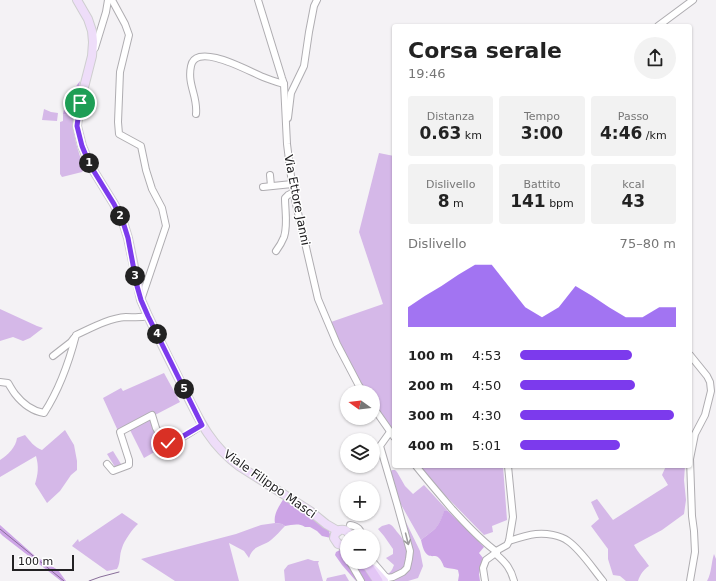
<!DOCTYPE html>
<html lang="it">
<head>
<meta charset="utf-8">
<style>
	body { margin:0; font-family:"DejaVu Sans",sans-serif; background:#f2f2f2; color:#222; height:100vh; display:flex; flex-direction:column; font-size:15px; white-space:nowrap }
	* { box-sizing:border-box; margin:0 }
	p { font-size:13px; color:#767676 }
	.icon { flex:none; width:22px; height:22px; fill:none; stroke:currentColor; stroke-width:2; stroke-linecap:round; stroke-linejoin:round }
	.map { position:relative; flex:1; overflow:hidden }
	.details { position:absolute; left:392px; top:24px; width:300px; height:444px; display:flex; flex-direction:column; background:#fff; border-radius:4px; box-shadow:0 1px 3px #0004 }
	.details>* { flex:none }
	.needle { width:26px; rotate:285deg }
	.controls { position:absolute; left:340px; top:385px; display:grid; gap:8px }
	.controls a { display:grid; place-items:center; width:40px; height:40px; border-radius:50%; background:#fff; box-shadow:0 1px 3px #0004; font-size:20px }
	.scale { position:absolute; left:12px; bottom:10px; width:62px; box-sizing:border-box; padding-left:4px; border:2px solid #222123; border-top:0; font-size:11px; line-height:14px; white-space:nowrap; color:#222123; -webkit-text-stroke:3px #fff; paint-order:stroke }
	.pin { position:absolute; display:grid; place-items:center; width:34px; height:34px; color:#fff; margin:-17px; border:2px solid #fff; border-radius:50%; box-shadow:0 1px 4px #0007 }
	.km { position:absolute; width:20px; height:20px; margin:-10px; border-radius:50%; background:#222; color:#fff; font-size:11px; line-height:20px; text-align:center }
	.round { display:grid; place-items:center; flex:none; width:42px; height:42px; border-radius:21px; background:#f2f2f2 }
	.head { display:flex; align-items:center; justify-content:space-between; height:68px; padding:0 16px }
	h1 { font-size:22px; font-weight:700; line-height:30px }
	.figures { display:grid; grid-template-columns:repeat(3,1fr); gap:6px; height:68px; padding:4px 16px }
	.figures div { display:grid; align-content:center; border-radius:4px; background:#f2f2f2; text-align:center }
	.figures b { font-size:17px; font-weight:700 }
	.figures small { font-size:11px; font-weight:400 }
	.figures p { font-size:11px }
	.chart { height:112px; padding:8px 16px }
	.chart p { display:flex; justify-content:space-between }
	.chart svg { width:100%; height:72px; margin-top:4px; fill:#7c3aed; opacity:.7 }
	ul { padding:0 16px; list-style:none; font-size:13px }
	li { display:grid; grid-template-columns:64px 48px 1fr; align-items:center; height:30px }
	li i { height:10px; border-radius:5px; background:#7c3aed }
	.map>svg:first-child { display:block }
	.green { fill:#d5b8e8 }
	.forest { fill:#cda5e6 }
	.lines { fill:none; stroke-linecap:round; stroke-linejoin:round }
	.stream { stroke:#886d99; stroke-width:1 }
	.minor-casing { stroke:#afadb1; stroke-width:8 }
	.major-casing { stroke:#cececf; stroke-width:10 }
	.highway-casing { stroke:#cececf; stroke-width:10 }
	.minor { stroke:#fff; stroke-width:6 }
	.major { stroke:#eeddf9; stroke-width:8 }
	.highway { stroke:#e3c6f5; stroke-width:9 }
	.oneway { stroke:#9c9b9c }
	.route-casing { stroke:#fff; stroke-width:8 }
	.route { stroke:#7c3aed; stroke-width:5 }
	.labels { text-anchor:middle; stroke-width:3; stroke-linejoin:round; paint-order:stroke }
	.street-label { font-size:12px; fill:#222123; stroke:#fff }
</style>
</head>
<body>
<div class="map">
<svg width="716" height="581" viewBox="0 0 716 581">
	<rect width="100%" height="100%" fill="#f4f2f5"/>
	<g class="green">
		<polygon points="44,109 51,112 58,113 57,121 42,120"/>
		<path d="M63,114l10,2c0,19 4,35 12,52l-3,4 -20,5 -2,-3v-52l3,-1z"/>
		<polygon points="379,153 394,156 394,431 373,402 373,392 366,392 362,387 346,356 331,322 383,304 359,232"/>
		<polygon points="0,309 37,326 43,328 30,338 23,341 13,337 0,341"/>
		<polygon points="164,373 180,402 155,415 118,431 103,398 121,388 123,391"/>
		<polygon points="150,417 157,433 165,446 144,458 129,428"/>
		<path d="M65,430l9,15 3,16v9l-6,5 -11,16 -13,12 -12,-19c3,-10 4,-17 1,-28l-36,21v-17c8,-5 16,-13 17,-22l8,-3c5,6 9,12 17,15z"/>
		<polygon points="113,451 121,464 115,467 107,454"/>
		<polygon points="420,466 503,466 507,520 492,526 493,532 484,535 435,485"/>
		<path d="M666,466h19l-1,14 2,20 -2,14 -22,16 -28,15c4,8 10,13 15,21 -6,4 -9,9 -11,15h-12l-6,-5 -7,-1 -5,-16v-10l-17,-23 8,-7 -8,-17 6,-3 16,21 55,-35 -6,-10z"/>
		<path d="M392,470h3l2,2 8,14 8,8 11,-9 24,26 -4,1c-6,17 -9,17 -23,28l-22,-39 -9,-29z"/>
		<path d="M122,513l16,11c-5,4 -14,17 -16,24 -3,7 -1,14 -5,21l-10,2 -35,-25 6,-7 1,3z"/>
		<polygon points="404,518 420,551 423,566 418,578 408,581 387,581 405,570 410,542"/>
		<path d="M275,523l7,1 3,2c-5,5 -9,10 -14,14 -9,7 -18,5 -22,18l-5,-7 -15,-8 10,38h-64l-34,-22 95,-25 25,-9z"/>
		<path d="M389,524c5,2 6,6 9,9 12,14 10,20 6,37l-14,6 -4,-2c5,-1 6,-4 8,-9l-8,-7 7,-4v-5l-9,-13 -6,-7 4,-3z"/>
		<path d="M714,554l2,5v22h-9c5,-9 4,-18 7,-27z"/>
		<polygon points="308,559 314,561 319,561 318,563 323,581 285,581 284,570 288,565"/>
		<polygon points="345,574 349,581 326,581 327,578"/>
	</g>
	<g class="forest">
		<polygon points="80,81 73,116 63,114 67,95 71,93"/>
		<path d="M284,498l40,27 5,6 2,7 -9,-2 -5,-5 -7,-4h-5c-6,-4 -13,-2 -20,-1l-3,-2 -7,-1c-2,-9 5,-18 9,-25z"/>
		<path d="M444,511h4l36,36 -5,6 4,5 -4,16 1,7h-22l1,-6 -1,-5c-5,-2 -10,-1 -14,-3 -7,-19 -12,-5 -19,-15 -2,-3 -3,-8 -4,-12 14,-11 17,-11 23,-29z"/>
		<polygon points="0,525 35,556 58,570 66,581 61,581 3,536 0,533"/>
		<polygon points="340,550 343,551 347,556 347,562 349,562 355,573 356,581 342,565 335,555 336,552"/>
		<polygon points="353,562 361,562 366,566 377,581 363,581"/>
	</g>
	<g class="lines">
		<g class="stream">
			<polyline points="0,529 64,581"/>
			<polyline points="89,581 100,577 119,572"/>
		</g>
		<g class="minor-casing">
			<g id="minor">
				<polyline points="112,0 125,24 129,35 120,72 118,122 119,134 141,146 146,170 152,189 162,208 166,226 141,300"/>
				<polyline points="258,0 282,78 284,84 287,144 292,184 296,204 318,299 337,344 358,384 363,392"/>
				<polyline points="658,26 693,0"/>
				<polyline points="95,48 106,12 108,0"/>
				<path d="M196,114c2,-18 -9,-29 -5,-48 5,-25 59,6 72,11 7,3 14,5 21,7"/>
				<polyline points="288,118 291,93 304,66 309,32 314,6 317,0"/>
				<polyline points="270,175 271,186"/>
				<polyline points="263,187 292,184"/>
				<path d="M276,251c3,-4 6,-9 8,-14 4,-12 1,-27 1,-39l3,-3 6,-3"/>
				<polyline points="690,355 707,376 710,382 711,391 705,415 695,434 690,459 692,516 694,531 695,552 690,581"/>
				<polyline points="53,356 71,342 74,338"/>
				<path d="M0,382l8,1c2,3 4,7 7,11 7,9 17,17 29,19 15,-23 25,-51 32,-78 15,-7 33,-17 50,-18 8,0 14,1 22,-1"/>
				<polyline points="373,407 394,437"/>
				<path d="M107,464l6,7 16,-6v-5l-9,-28 32,-17 4,13 8,14c10,3 30,-12 38,-17"/>
				<path d="M416,466c12,15 24,29 36,43 14,15 28,31 45,43v3c9,8 14,14 17,26"/>
				<path d="M350,525c7,1 11,4 12,11"/>
				<path d="M509,541c9,-3 18,-6 27,-7 10,-1 24,1 32,7 13,9 25,28 35,40"/>
				<polyline points="341,545 347,553"/>
				<polyline points="350,562 361,581"/>
				<polyline points="373,562 385,576 388,578 393,577 403,572 407,568 409,559 410,551 397,504 380,446 390,432"/>
				<polyline points="485,581 483,568 486,560 497,552 498,550 507,545 509,541 513,517 508,466"/>
			</g>
		</g>
		<g class="major-casing">
			<g id="major">
				<path d="M77,0l11,19 4,12 1,11 -1,14 -12,47 -3,23 5,20 8,19 24,39 9,18 5,16 13,62 7,16c11,23 22,45 33,67 17,34 27,60 58,83l71,45 16,13 12,7"/>
				<path d="M347,543l-5,2 -4,-1 -4,-6 1,-4 5,-4c5,-1 8,1 10,6"/>
				<polyline points="373,569 384,581"/>
			</g>
		</g>
		<g class="highway-casing">
			<polyline id="highway" points="366,563 378,581"/>
		</g>
		<use href="#minor" class="minor"/>
		<use href="#major" class="major"/>
		<use href="#highway" class="highway"/>
	</g>
	<defs><path id="oneway-shaft" d="M-6 0H5M1.5-3L5.5 0L1.5 3" fill="none" stroke-width="1.6" stroke-linecap="round" stroke-linejoin="round"/></defs>
	<use class="oneway" href="#oneway-shaft" transform="translate(407 539) rotate(76)"/>
	<g class="lines">
		<g class="route-casing">
			<polyline id="route" points="80,103 77,126 82,146 90,165 114,204 123,222 128,238 137,286 141,300 148,316 202,425 180,438 168,443"/>
		</g>
		<use href="#route" class="route"/>
	</g>
	<g class="labels">
		<g class="street-label">
			<text transform="translate(297 200) rotate(79)" y="4">Via Ettore Janni</text>
			<text transform="translate(270 484) rotate(35)" y="4">Viale Filippo Masci</text>
		</g>
	</g>
</svg>
<div class="controls">
<a><svg class="needle" viewBox="-14 -14 28 28"><path d="M0-13l5 13h-10z" fill="#e53935"/><path d="M0 13l5-13h-10z" fill="#767676"/></svg></a>
<a><svg class="icon" aria-label="layers" viewBox="0 0 24 24"><path d="M12 4l9 5-9 5-9-5zM3 14l9 5 9-5"/></svg></a>
<a>+</a>
<a>−</a>
</div>
<div class="scale">100 m</div>
<div class="pin" style="left:80px;top:103px;background:#1e9e55"><svg class="icon" aria-label="arrive" viewBox="0 0 24 24"><path d="M6 21V4h12l-3 4 3 4H6"/></svg></div>
<div class="pin" style="left:168px;top:443px;background:#d93025"><svg class="icon" aria-label="check" viewBox="0 0 24 24"><path d="M5 12l5 5 9-10"/></svg></div>
<b class="km" style="left:89px;top:163px">1</b>
<b class="km" style="left:120px;top:216px">2</b>
<b class="km" style="left:135px;top:276px">3</b>
<b class="km" style="left:157px;top:334px">4</b>
<b class="km" style="left:184px;top:389px">5</b>
<section class="details">
<div class="head"><div><h1>Corsa serale</h1><p>19:46</p></div><a class="round"><svg class="icon" aria-label="share" viewBox="0 0 24 24"><path d="M12 15V3M7 8l5-5 5 5M5 13v7h14v-7"/></svg></a></div>
<div class="figures">
<div><p>Distanza</p><b>0.63<small> km</small></b></div>
<div><p>Tempo</p><b>3:00</b></div>
<div><p>Passo</p><b>4:46<small> /km</small></b></div>
</div>
<div class="figures">
<div><p>Dislivello</p><b>8<small> m</small></b></div>
<div><p>Battito</p><b>141<small> bpm</small></b></div>
<div><p>kcal</p><b>43</b></div>
</div>
<div class="chart"><p><span>Dislivello</span>75–80 m</p>
<svg viewBox="0 0 160 44" preserveAspectRatio="none"><path d="M0 44V32L10 25L20 19L30 12L40 6L50 6L60 19L70 32L80 38L90 32L100 19L110 25L120 32L130 38L140 38L150 32L160 32V44z"/></svg>
</div>
<ul>
<li><b>100 m</b>4:53<i style="width:72%"></i></li>
<li><b>200 m</b>4:50<i style="width:74%"></i></li>
<li><b>300 m</b>4:30<i style="width:99%"></i></li>
<li><b>400 m</b>5:01<i style="width:64%"></i></li>
</ul>
</section>
</div>
</body>
</html>
